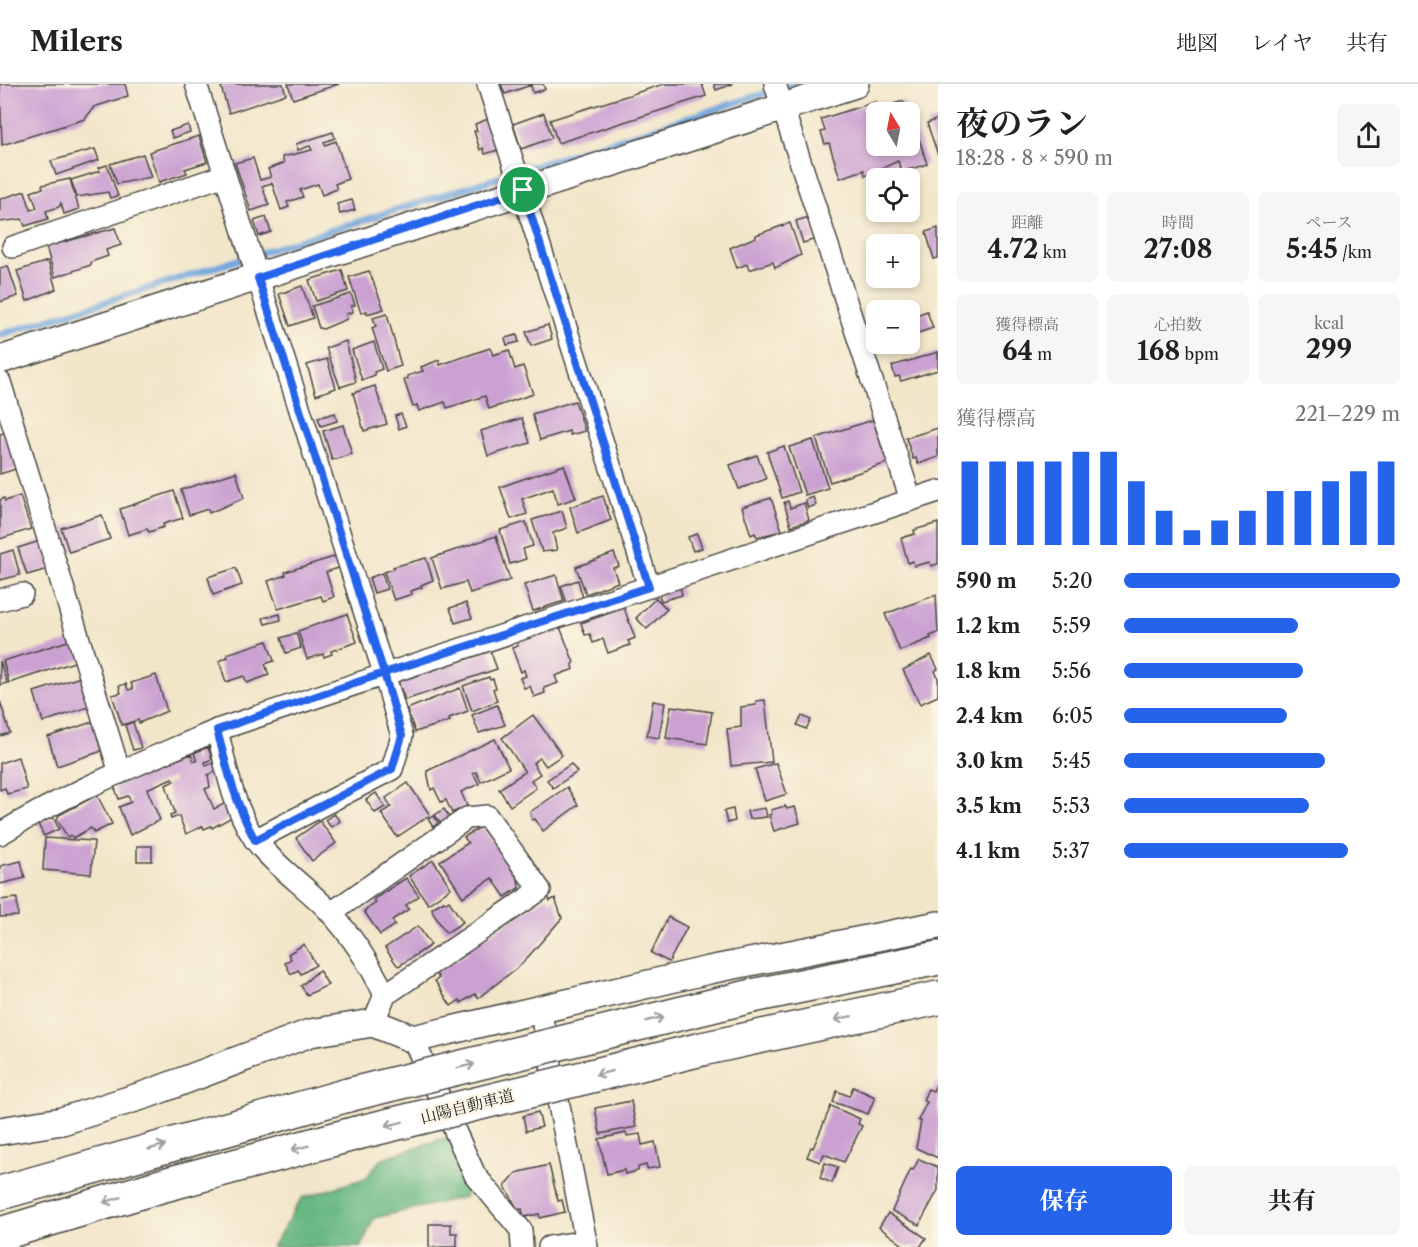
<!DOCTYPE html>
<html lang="ja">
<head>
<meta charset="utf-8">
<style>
	body { margin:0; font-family:"Libre Caslon Text","Noto Serif JP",serif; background:#f6f6f6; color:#202124; height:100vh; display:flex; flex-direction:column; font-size:22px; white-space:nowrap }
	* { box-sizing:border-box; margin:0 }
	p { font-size:20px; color:#757577 }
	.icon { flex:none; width:33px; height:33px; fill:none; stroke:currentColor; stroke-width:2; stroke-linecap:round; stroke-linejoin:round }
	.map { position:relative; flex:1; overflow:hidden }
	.sheet { display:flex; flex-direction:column; background:#fff; width:480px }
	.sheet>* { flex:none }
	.needle { width:39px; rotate:350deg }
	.buttons { position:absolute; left:866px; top:18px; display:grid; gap:12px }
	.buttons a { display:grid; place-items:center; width:54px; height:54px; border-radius:9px; background:#fff; box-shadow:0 3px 9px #0003; font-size:30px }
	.pin { position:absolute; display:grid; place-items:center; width:51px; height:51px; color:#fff; margin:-26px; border:3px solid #fff; border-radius:50%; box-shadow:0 2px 6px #0007 }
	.round { display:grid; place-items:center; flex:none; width:63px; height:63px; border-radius:9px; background:#f6f6f6 }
	.headline { display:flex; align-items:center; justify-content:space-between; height:102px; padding:0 18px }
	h1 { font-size:33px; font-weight:700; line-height:45px }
	.stats { display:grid; grid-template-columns:repeat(3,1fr); gap:9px; height:102px; padding:6px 18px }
	.stats div { display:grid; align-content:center; border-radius:9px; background:#f6f6f6; text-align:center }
	.stats b { font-size:26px; font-weight:700 }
	.stats small { font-size:16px; font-weight:400 }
	.stats p { font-size:16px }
	.chart { height:168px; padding:12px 18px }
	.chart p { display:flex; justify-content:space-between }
	.chart svg { width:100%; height:108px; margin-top:6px; stroke:#2563eb; stroke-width:6 }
	.cta { display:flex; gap:12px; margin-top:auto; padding:12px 18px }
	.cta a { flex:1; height:69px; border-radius:9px; background:#2563eb; color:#fff; font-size:24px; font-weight:700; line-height:69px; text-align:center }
	.cta a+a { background:#f6f6f6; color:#202124 }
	ul { padding:0 18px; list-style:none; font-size:20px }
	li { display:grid; grid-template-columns:96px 72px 1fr; align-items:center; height:45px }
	li i { height:15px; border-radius:8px; background:#2563eb }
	header { display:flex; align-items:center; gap:36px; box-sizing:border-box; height:84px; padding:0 30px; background:#fff; border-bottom:2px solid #e0e0e0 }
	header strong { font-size:28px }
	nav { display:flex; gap:33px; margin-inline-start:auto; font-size:21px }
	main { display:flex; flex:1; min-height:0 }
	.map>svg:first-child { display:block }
	.forest { fill:#69b883; stroke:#4a7257; stroke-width:1.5 }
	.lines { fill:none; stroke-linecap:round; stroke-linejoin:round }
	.stream { stroke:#70a4dc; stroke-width:7 }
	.building { fill:#cba1d2 }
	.minor-casing { stroke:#494743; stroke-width:24 }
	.tertiary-casing { stroke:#494743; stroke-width:30 }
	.motorway-casing { stroke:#494743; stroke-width:36 }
	.minor { stroke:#fff; stroke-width:21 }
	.tertiary { stroke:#fff; stroke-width:27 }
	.motorway { stroke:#fff; stroke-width:33 }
	.motorway-bridge-casing { stroke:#494743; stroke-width:36; stroke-linecap:butt }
	.motorway-bridge { stroke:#fff; stroke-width:33 }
	.oneway { stroke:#a0a0a0 }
	.route-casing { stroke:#fff; stroke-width:12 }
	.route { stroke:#2563eb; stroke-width:8 }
	.labels { text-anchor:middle; stroke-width:5; stroke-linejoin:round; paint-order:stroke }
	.street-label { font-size:16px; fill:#2b2b2b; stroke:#fcf5e5 }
</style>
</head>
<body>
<header>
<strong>Milers</strong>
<nav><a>地図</a><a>レイヤ</a><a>共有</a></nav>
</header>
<main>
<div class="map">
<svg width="938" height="1163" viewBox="0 0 938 1163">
	<rect width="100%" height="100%" fill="#fcf5e5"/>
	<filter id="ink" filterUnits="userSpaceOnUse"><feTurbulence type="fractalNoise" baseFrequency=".0167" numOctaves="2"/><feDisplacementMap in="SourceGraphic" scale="12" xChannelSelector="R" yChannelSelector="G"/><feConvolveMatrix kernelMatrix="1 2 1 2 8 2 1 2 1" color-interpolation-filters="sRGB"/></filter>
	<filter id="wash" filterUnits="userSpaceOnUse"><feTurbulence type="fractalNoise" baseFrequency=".008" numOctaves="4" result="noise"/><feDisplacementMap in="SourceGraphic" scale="24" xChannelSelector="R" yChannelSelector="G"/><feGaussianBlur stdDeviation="1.35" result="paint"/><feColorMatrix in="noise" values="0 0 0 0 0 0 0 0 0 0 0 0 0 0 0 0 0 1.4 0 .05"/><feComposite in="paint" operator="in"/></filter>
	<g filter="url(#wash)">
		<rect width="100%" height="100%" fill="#f2e6c9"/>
		<polygon class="forest" points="450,1052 467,1077 465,1113 374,1134 361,1163 272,1163 302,1114 366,1094 381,1075"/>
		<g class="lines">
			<polyline class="stream" points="0,251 795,0"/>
		</g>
		<g id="blocks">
			<g class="building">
				<polygon points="0,0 125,0 128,12 94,23 85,35 2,61"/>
				<polygon points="232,0 283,0 286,10 229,29 221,3"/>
				<polygon points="288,0 339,0 293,15"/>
				<polygon points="501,0 543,0 545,5 533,9 531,1 505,10"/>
				<polygon points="664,0 702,0 706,12 558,59 550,36"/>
				<polygon points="714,0 733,0 716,6"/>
				<polygon points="903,17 907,28 886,28 884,23"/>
				<polygon points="875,18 879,28 876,28 876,62 909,62 909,37 913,46 916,45 927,80 902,88 898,77 865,92 864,86 840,94 829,59 825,60 821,48 825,47 821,35"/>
				<polygon points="544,29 552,54 521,65 513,40"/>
				<polygon points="488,35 498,66 485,70 483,64 480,66 474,47 477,47 475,40"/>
				<polygon points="938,35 938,71 927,39"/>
				<polygon points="188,41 190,48 173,54 170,47"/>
				<polygon points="333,48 335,54 324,58 325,61 336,57 348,95 335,100 337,105 322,111 318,100 300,106 303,113 287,118 289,123 281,126 272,99 262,102 269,121 251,127 235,79 253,74 260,96 271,93 268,85 284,79 282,73 312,66 310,62 298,66 296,60"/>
				<polygon points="199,52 207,78 185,85 187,89 159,98 149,68"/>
				<polygon points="95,65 99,76 56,91 51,77"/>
				<polygon points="143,70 151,93 117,100 110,80"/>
				<polygon points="107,81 118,112 110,114 108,108 77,113 71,96 100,87 98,84"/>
				<polygon points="70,95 79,125 64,130 61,119 59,123 46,127 48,135 25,142 22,135 0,138 0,115 25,107 31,126 37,124 31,108 43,104 42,101"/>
				<polygon points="352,116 355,126 340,130 337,120"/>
				<polygon points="266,133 271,148 259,152 254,137"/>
				<polygon points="809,133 816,155 803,159 796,137"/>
				<polygon points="790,139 801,171 775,184 773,178 749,186 747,180 737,184 730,164 756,153 756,151"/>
				<polygon points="115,144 121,161 106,166 108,172 91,178 91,181 55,193 46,163"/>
				<polygon points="938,144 938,174 934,175 926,148"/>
				<polygon points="48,177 56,205 27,217 17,187"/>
				<polygon points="8,182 18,212 0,218 0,184"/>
				<polygon points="342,186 348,207 316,217 309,196"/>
				<polygon points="369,187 384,225 367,230 367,227 361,229 349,193"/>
				<polygon points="302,202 313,234 290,242 279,210"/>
				<polygon points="351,210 355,221 351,222 353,228 346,230 347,235 323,245 319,244 312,222"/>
				<polygon points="927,227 933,244 909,252 909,234"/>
				<polygon points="387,230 401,282 386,287 372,244 376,242 373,234"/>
				<polygon points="548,241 552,255 531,262 526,248"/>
				<polygon points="517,251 519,258 507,261 505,254"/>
				<polygon points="876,252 876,260 885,260 886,263 875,266 870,254"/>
				<polygon points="346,257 356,298 340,303 326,264"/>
				<polygon points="374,258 382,285 374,288 375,291 362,296 352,266"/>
				<polygon points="490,264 493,271 509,266 515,285 523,282 533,310 489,325 485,312 447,324 445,318 419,327 417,321 413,323 404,296 408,295 407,292 423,287 421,283 439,276 440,281"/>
				<polygon points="938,268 938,286 901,297 899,292 895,293 892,282"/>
				<polygon points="327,275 336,304 316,311 307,281"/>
				<polygon points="375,302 387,340 364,347 353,309"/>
				<polygon points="575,317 585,347 570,351 569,347 540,356 532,330"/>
				<polygon points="335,329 337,337 321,342 318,334"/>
				<polygon points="401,330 406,342 399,345 395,332"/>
				<polygon points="522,334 530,359 488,372 481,347"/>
				<polygon points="873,336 887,379 830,398 816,354"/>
				<polygon points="343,341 352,370 332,376 323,347"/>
				<polygon points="938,344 938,373 918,380 916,374 913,375 906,354"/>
				<polygon points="11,347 22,383 0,390 0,350"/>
				<polygon points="813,356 828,404 805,411 789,363"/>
				<polygon points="784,362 799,408 782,414 767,368"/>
				<polygon points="757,371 766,395 739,405 730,381"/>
				<polygon points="564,381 576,414 558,420 553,404 522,415 527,430 511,435 500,403"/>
				<polygon points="236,388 244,414 209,429 208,425 189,431 181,406"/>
				<polygon points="174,407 183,434 163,440 164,443 149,448 147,445 128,451 120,425"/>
				<polygon points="20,412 31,445 0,455 0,416 4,414 5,417"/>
				<polygon points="603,412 611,436 578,449 570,423"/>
				<polygon points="813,413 816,421 808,424 805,416"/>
				<polygon points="771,414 782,447 757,453 755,449 751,451 742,423"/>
				<polygon points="788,417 790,424 804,419 809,436 791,442 784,419"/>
				<polygon points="562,427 567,444 553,449 557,466 542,468 532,436"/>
				<polygon points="102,431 110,455 69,468 61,444"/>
				<polygon points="526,438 533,462 523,465 526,475 510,480 500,446"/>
				<polygon points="938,439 938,480 931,482 930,478 914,482 913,477 908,479 901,454 915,450 914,446"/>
				<polygon points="697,450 702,464 693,467 688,453"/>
				<polygon points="496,452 510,496 470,509 466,498 442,505 432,474"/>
				<polygon points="46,455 55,483 27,491 18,464"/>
				<polygon points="13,466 20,491 0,496 0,470"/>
				<polygon points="614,469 619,482 613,484 618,498 586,510 576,483"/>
				<polygon points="337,472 341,483 326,488 334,513 323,517 321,512 278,525 268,497 286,491 285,488"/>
				<polygon points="426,474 433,496 421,501 422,503 411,507 412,510 394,516 384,488 394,485 393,483"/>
				<polygon points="236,484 242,501 213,511 208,493"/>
				<polygon points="382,489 387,505 374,509 369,494"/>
				<polygon points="556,491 564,517 533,527 524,501"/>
				<polygon points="578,496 583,514 567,519 561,502"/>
				<polygon points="680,503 682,511 661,517 659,511"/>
				<polygon points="936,511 938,549 930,552 931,554 900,567 885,530"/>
				<polygon points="656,514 667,525 647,545 636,534"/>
				<polygon points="466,519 472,534 455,539 450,524"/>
				<polygon points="624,524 635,554 628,557 630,561 608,569 603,555 593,559 590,550 585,551 581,539"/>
				<polygon points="280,530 281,536 265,540 263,534"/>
				<polygon points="347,530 357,558 331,567 332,570 324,573 323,570 307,575 298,547"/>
				<polygon points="560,543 574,579 572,580 574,585 555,592 558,599 544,604 545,609 534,613 530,602 524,604 520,594 526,592 524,586 521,588 512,564 518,562 517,558"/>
				<polygon points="296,549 301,564 286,569 281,554"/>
				<polygon points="78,554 84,575 9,599 3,577"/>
				<polygon points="267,557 274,577 265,580 269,591 247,599 244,592 226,598 219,577 228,573 227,570"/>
				<polygon points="490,566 497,585 405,616 398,597"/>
				<polygon points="931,571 938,585 935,587 938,594 938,612 920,620 903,586"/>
				<polygon points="0,577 7,599 0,601"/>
				<polygon points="87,591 97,620 43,638 34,608"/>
				<polygon points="156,591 167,627 139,639 138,636 122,641 112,611 121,609 119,602 126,600 128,606 133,605 131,599"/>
				<polygon points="489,593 490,596 493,595 496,604 493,605 497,617 472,627 463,602"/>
				<polygon points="460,604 468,627 449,634 450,637 415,648 407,625"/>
				<polygon points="765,616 772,678 731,682 727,645 741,643 741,623 756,621 756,617"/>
				<polygon points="0,617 10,649 0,652"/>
				<polygon points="653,617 665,619 659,654 647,652"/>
				<polygon points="497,621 505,641 479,649 472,631"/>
				<polygon points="671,622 712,628 707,660 666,654"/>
				<polygon points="533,631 562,671 546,682 540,674 533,679 540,690 531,696 536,704 510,722 499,705 525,688 502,654"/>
				<polygon points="802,632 811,636 806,645 797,641"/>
				<polygon points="101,635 111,664 57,682 48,653"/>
				<polygon points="133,638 141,664 133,666 125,641"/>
				<polygon points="495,655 509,684 481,698 476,688 473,689 479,700 461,708 467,722 452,729 446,716 441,718 434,704 431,706 427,687"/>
				<polygon points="208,663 212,675 205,678 206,682 213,679 217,687 208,691 210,703 205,705 214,725 226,719 232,733 212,744 211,742 204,745 203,742 186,750 179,732 171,735 170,731 175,729 166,701 174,697 172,694 147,705 160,736 130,751 119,723 131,718 128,712 119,715 114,702 191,670 194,677 197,677 194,669"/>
				<polygon points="18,673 27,705 7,710 5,704 0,706 0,679"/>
				<polygon points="776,679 787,710 765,717 755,685"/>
				<polygon points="571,680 577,688 553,704 547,696"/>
				<polygon points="408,699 430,731 397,753 381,729 391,723 386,714"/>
				<polygon points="567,703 578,721 543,747 535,735 532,736 530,728"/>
				<polygon points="376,709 385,723 375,729 366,716"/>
				<polygon points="97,711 112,740 94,749 91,744 73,754 71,751 67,753 57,735 59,731"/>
				<polygon points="785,722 787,725 795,723 800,739 774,747 769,731 772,730 771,726"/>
				<polygon points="765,724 767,733 749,735 747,727"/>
				<polygon points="444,725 450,734 441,740 435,731"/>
				<polygon points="733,725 735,737 727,739 724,727"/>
				<polygon points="334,730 340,737 331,743 325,736"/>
				<polygon points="434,732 438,739 433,743 428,735"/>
				<polygon points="53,733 59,745 44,752 38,740"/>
				<polygon points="320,737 336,759 312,777 296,754"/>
				<polygon points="479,744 484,744 518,795 519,804 505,813 492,794 463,813 440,777 468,759 464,753"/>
				<polygon points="45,754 94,757 91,790 43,786"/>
				<rect x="137" y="762" width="15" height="15"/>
				<polygon points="433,776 451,804 428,820 409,792"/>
				<polygon points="21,777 25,794 0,800 0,782"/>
				<polygon points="406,794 419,812 406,821 409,825 392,836 395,841 380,851 364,827 376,819 374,815"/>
				<polygon points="548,812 550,817 555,814 562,834 521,881 478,914 475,910 461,919 460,916 451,922 435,897 439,894 435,888 468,869 466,866"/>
				<polygon points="17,814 18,832 0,833 0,816"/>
				<polygon points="444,817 446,819 449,817 463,838 446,849 433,829 432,824"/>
				<polygon points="668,833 687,843 669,878 651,869"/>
				<polygon points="418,842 431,861 399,882 397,881 385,864"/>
				<polygon points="304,860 316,881 301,890 298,886 291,890 285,879 291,875 288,870"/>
				<polygon points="319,886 328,901 307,911 301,902"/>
				<polygon points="938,996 938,1074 916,1064 921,1037 918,1036 927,1018 923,1016 928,1005 933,1007"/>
				<polygon points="853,1003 875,1013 868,1030 833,1018 837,1007 849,1012"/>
				<polygon points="631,1017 636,1043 600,1050 595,1024"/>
				<polygon points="831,1022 860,1035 858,1040 862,1042 844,1078 824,1070 820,1078 807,1073 811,1063 813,1064"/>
				<polygon points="538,1028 542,1043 526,1047 523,1032"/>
				<polygon points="626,1049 627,1052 640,1050 642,1061 655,1058 660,1083 647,1085 646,1081 638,1083 638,1087 625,1090 624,1086 607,1090 599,1055"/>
				<polygon points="919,1075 938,1083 938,1106 919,1141 892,1127 911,1085 913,1086"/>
				<polygon points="825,1079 838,1083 832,1099 820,1094"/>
				<polygon points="549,1081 558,1117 562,1116 565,1128 540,1134 539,1130 524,1133 522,1125 518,1126 505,1102 516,1089"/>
				<polygon points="888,1129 926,1154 920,1163 906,1163 879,1143"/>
				<polygon points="429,1140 451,1140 451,1149 457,1149 457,1163 429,1163"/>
			</g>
		</g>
	</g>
	<g filter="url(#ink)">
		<use href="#blocks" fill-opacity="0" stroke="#494743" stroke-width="1.5"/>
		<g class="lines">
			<g class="minor-casing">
				<g id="minor">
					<polyline points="196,0 384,589 402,652 392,685 255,756"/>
					<polyline points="488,0 649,503"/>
					<polyline points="775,0 911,416"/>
					<polyline points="13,163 225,91"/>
					<polyline points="0,298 120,689"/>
					<polyline points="0,516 22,510"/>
					<path d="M217,646c9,36 16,77 37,108 15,23 55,51 75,73 22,24 42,55 56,84l-12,28"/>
					<path d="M0,750c68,-42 144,-72 217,-104l721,-239"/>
					<polyline points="331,829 467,734 487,732 540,806 385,911"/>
					<polyline points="540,925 587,1163"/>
					<polyline points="413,955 475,1091 521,1146 522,1163"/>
					<polyline points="549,1163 586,1157"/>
				</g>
			</g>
			<g class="tertiary-casing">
				<g id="tertiary">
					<polyline points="0,276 855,0"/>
					<polyline points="0,1047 62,1037 148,1010 310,949 373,939 413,955 709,886 938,841"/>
				</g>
			</g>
			<g class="motorway-casing">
				<g id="motorway">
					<polyline points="752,912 938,874"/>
					<polyline points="702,965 938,914"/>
					<polyline points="0,1109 348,1011"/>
					<polyline points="0,1150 164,1101 357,1049"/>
				</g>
			</g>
			<use href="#minor" class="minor"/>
			<use href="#tertiary" class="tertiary"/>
			<use href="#motorway" class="motorway"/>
			<g class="motorway-bridge-casing">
				<g id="motorway-bridge">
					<polyline points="348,1011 752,912"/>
					<polyline points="357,1049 702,965"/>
				</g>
			</g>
			<use href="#motorway-bridge" class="motorway-bridge"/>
		</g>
		<defs><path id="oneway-shaft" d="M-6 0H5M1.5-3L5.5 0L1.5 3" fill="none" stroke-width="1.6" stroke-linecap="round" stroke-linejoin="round" transform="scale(1.5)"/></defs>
		<g class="oneway">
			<use href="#oneway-shaft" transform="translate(843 934) rotate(168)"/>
			<use href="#oneway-shaft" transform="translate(655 935) rotate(-14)"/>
			<use href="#oneway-shaft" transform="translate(466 982) rotate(-14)"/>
			<use href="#oneway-shaft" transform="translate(604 989) rotate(166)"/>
			<use href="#oneway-shaft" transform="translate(394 1040) rotate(166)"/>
			<use href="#oneway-shaft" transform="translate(157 1063) rotate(-16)"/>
			<use href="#oneway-shaft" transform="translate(300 1064) rotate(165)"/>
			<use href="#oneway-shaft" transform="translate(112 1116) rotate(163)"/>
		</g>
	</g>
	<g class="lines" filter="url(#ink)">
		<g class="route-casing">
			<path id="route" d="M523,106l-265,88 126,395 -167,57c10,39 19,75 38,110l137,-71 10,-33 -18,-63 265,-86 -126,-397"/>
		</g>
		<use href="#route" class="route"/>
	</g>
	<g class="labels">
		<g class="street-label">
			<text transform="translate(467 1022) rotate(-14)" y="6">山陽自動車道</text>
		</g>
	</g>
</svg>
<div class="buttons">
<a><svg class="needle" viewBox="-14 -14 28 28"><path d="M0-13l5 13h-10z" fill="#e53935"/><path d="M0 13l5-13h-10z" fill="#757577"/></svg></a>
<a><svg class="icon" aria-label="locate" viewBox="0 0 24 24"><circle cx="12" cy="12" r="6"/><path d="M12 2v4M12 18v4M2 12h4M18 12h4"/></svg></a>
<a>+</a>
<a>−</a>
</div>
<div class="pin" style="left:523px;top:106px;background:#1e9e55"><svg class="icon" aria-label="arrive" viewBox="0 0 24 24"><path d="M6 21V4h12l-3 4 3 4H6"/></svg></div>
</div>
<section class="sheet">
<div class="headline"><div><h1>夜のラン</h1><p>18:28 · 8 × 590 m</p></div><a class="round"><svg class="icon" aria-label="share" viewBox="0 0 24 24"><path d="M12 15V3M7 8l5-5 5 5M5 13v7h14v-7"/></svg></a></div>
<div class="stats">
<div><p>距離</p><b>4.72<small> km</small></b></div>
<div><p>時間</p><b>27:08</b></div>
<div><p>ペース</p><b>5:45<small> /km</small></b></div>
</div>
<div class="stats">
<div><p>獲得標高</p><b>64<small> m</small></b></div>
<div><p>心拍数</p><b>168<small> bpm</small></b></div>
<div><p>kcal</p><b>299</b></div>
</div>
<div class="chart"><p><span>獲得標高</span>221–229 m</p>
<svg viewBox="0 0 160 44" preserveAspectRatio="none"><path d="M5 44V10M15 44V10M25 44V10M35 44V10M45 44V6M55 44V6M65 44V18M75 44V30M85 44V38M95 44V34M105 44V30M115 44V22M125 44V22M135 44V18M145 44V14M155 44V10"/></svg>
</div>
<ul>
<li><b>590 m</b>5:20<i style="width:100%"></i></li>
<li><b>1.2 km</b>5:59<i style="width:63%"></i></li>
<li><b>1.8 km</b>5:56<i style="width:65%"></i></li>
<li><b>2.4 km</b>6:05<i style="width:59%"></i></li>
<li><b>3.0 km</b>5:45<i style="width:73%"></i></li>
<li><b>3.5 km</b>5:53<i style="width:67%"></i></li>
<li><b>4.1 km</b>5:37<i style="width:81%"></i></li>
</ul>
<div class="cta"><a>保存</a><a>共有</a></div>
</section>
</main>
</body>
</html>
